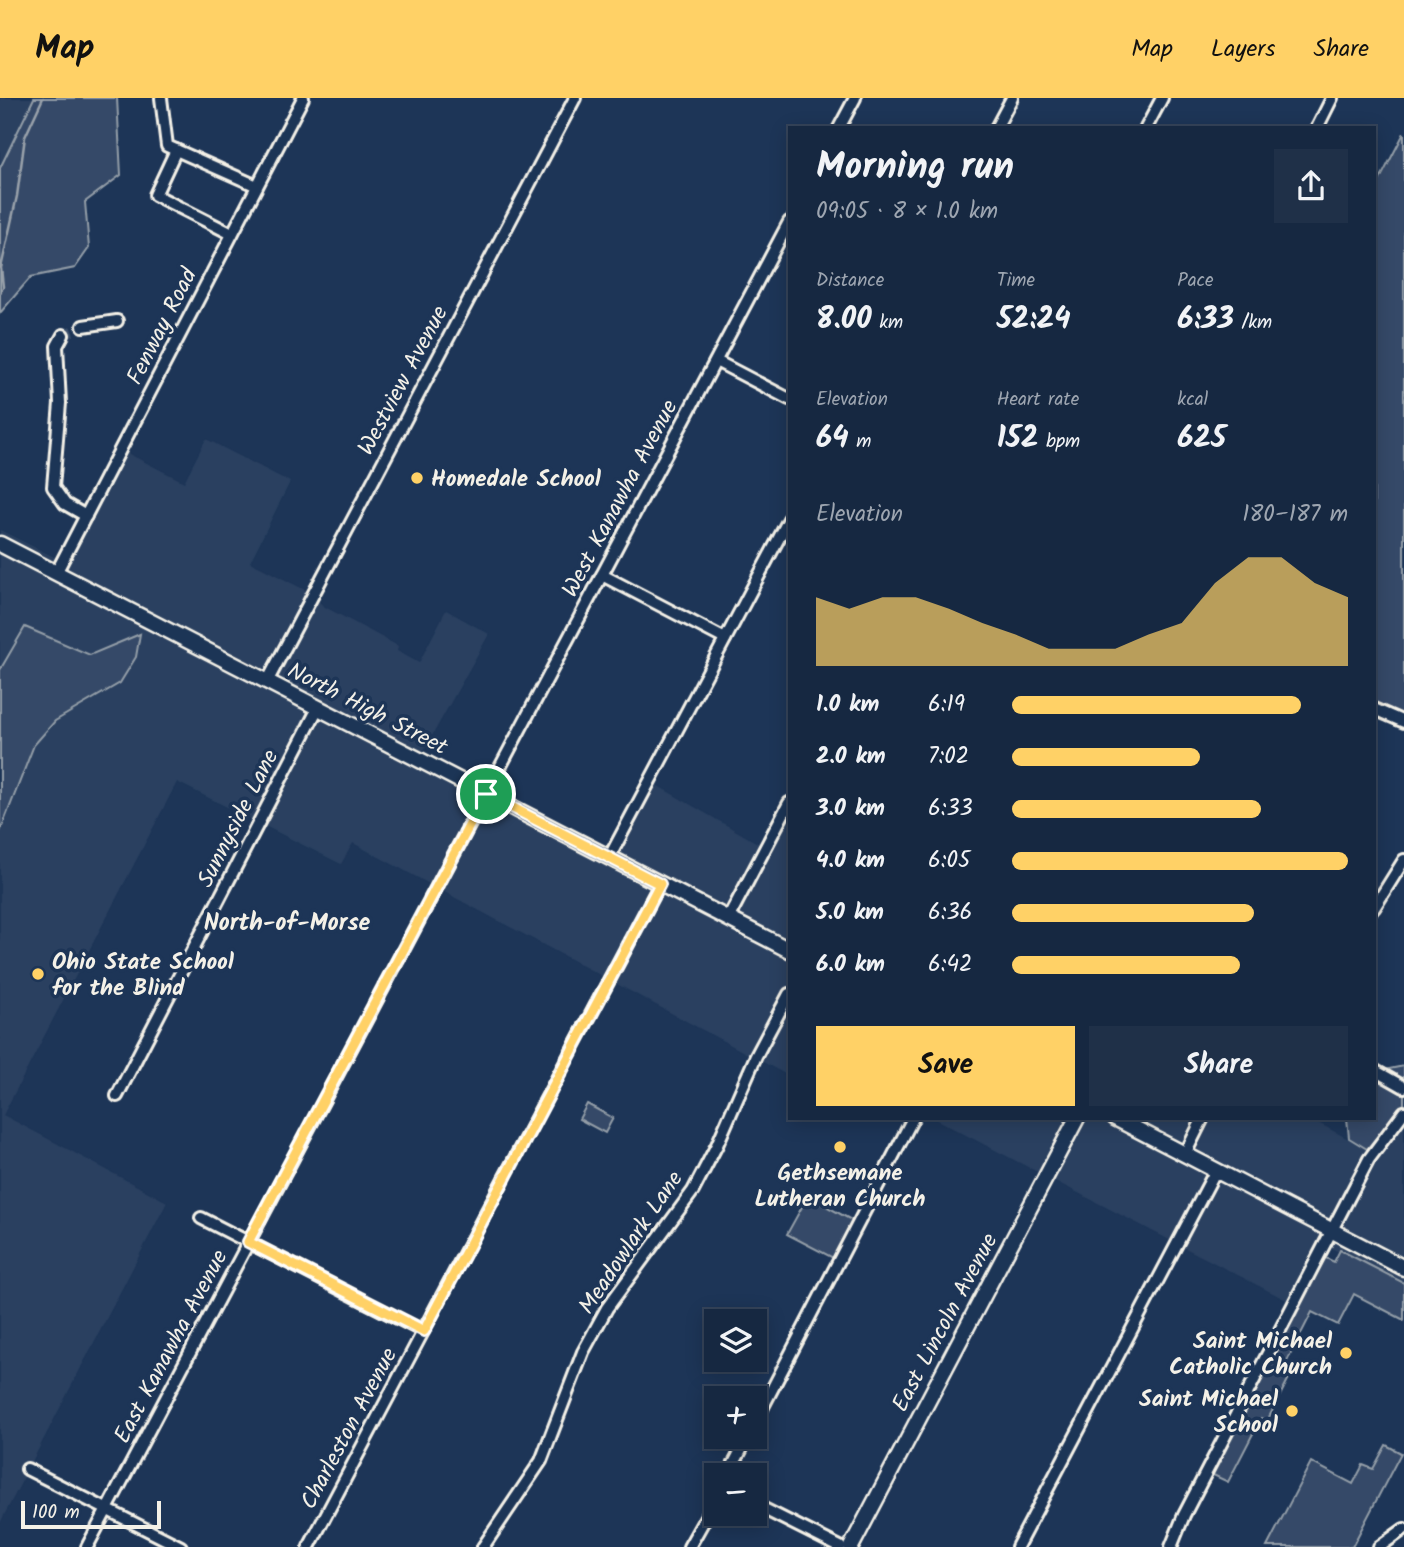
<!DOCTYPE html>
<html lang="en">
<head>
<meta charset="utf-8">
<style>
	body { margin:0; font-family:Kalam,sans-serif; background:#1f3048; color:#f1f3f6; height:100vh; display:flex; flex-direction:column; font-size:26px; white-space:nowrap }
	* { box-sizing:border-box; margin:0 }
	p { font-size:23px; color:#9ea6b1 }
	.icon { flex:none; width:38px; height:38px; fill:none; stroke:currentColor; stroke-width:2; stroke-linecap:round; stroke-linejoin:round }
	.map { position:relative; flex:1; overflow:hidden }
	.side { position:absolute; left:788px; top:28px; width:588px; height:994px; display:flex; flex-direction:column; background:#162841; border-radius:0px; box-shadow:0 4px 18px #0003,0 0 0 2px #35445a }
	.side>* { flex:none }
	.fabs { position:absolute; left:704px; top:1211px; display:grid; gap:14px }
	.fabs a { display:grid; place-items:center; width:63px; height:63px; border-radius:0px; background:#162841; box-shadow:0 4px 18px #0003,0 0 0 2px #35445a; font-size:35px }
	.scale { position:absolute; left:21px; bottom:18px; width:140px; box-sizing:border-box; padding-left:7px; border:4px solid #f4f1e8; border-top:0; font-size:19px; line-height:24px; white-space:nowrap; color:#f4f1e8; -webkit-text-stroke:5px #1d3557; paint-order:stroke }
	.pin { position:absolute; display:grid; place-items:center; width:60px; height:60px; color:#fff; margin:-30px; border:4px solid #fff; border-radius:50%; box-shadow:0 2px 7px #0007 }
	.round { display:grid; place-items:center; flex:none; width:74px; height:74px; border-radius:0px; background:#1f3048 }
	.overview { display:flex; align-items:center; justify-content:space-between; height:119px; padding:0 28px }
	h1 { font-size:38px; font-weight:800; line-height:52px }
	.stats { display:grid; grid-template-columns:repeat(3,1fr); gap:10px; height:119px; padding:7px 28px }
	.stats div { display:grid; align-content:center }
	.stats b { font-size:30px; font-weight:800 }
	.stats small { font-size:19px; font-weight:400 }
	.stats p { font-size:19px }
	.chart { height:196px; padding:14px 28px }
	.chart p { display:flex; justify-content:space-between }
	.chart svg { width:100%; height:126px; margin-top:7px; fill:#ffd166; opacity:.7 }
	.cta { display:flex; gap:14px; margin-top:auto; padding:14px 28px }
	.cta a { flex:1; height:80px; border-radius:0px; background:#ffd166; color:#111; font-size:28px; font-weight:800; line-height:80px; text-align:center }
	.cta a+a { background:#1f3048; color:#f1f3f6 }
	ul { padding:0 28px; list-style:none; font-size:23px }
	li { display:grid; grid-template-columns:112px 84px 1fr; align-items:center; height:52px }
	li i { height:18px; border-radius:9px; background:#ffd166 }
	header { display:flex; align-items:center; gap:42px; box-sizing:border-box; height:98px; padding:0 35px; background:#ffd166; color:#111 }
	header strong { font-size:33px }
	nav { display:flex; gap:38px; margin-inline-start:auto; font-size:24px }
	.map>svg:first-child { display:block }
	.built { fill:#2a4060 }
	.green { fill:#354a67; stroke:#949ea8; stroke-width:2 }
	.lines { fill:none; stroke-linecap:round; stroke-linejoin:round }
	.stream { stroke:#9aa2ab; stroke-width:2.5 }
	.minor-tunnel { stroke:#3d516d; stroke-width:10; stroke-dasharray:10 5; stroke-linecap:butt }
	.minor-casing { stroke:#f4f1e8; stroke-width:16 }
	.major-casing { stroke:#f4f1e8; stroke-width:19 }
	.minor { stroke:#1d3557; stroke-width:10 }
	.major { stroke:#1d3557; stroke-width:14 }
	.route-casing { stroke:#fff; stroke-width:14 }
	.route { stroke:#ffd166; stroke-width:9 }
	.poi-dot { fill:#ffd166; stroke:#1d3557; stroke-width:2.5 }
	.labels { text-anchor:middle; stroke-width:7; stroke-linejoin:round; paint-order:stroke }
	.street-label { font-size:23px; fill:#f4f1e8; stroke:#1d3557 }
	.poi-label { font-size:23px; font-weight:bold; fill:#f4f1e8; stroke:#1d3557; text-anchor:start }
	.neighbourhood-label { font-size:24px; font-weight:bold; fill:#f4f1e8; stroke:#1d3557 }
</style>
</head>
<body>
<header>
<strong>Map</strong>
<nav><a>Map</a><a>Layers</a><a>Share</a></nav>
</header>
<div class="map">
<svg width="1404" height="1449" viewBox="0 0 1404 1449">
	<rect width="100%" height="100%" fill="#1d3557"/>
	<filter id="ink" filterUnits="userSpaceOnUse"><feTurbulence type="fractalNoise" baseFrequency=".0143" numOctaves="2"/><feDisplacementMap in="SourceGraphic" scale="14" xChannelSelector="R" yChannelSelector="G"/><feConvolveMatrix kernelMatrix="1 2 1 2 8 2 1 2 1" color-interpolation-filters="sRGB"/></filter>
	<g filter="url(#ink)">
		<g class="built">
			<polygon points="0,0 34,0 0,70"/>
			<polygon points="206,341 290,384 250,464 311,495 323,508 398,548 397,553 419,565 446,512 489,536 419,661 610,761 651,684 766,750 789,709 789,978 353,745 341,766 177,684 3,1017 167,1104 0,1425 0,734 34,647 55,623 120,585 140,536 90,557 25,529 0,572 0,432 62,463 117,350 184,384"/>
			<polygon points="1404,1006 1404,1185 1331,1150 1298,1208 933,1020 1309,1020 1367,1051"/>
		</g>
		<g class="green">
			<polygon points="34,0 117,0 121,77 85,104 89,150 75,170 31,179 0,215 0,70"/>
			<polygon points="1404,35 1404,621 1374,607 1374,93"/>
			<polygon points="25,529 90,557 140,536 136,559 120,585 55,623 34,647 0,734 0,572"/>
			<polygon points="1404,968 1404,1006 1367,1051 1349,1040 1347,1020 1374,1020 1374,974"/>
			<polygon points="587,1006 613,1020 605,1035 579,1021"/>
			<polygon points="808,1098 855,1124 835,1161 787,1136"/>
			<polygon points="1340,1152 1404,1185 1404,1222 1354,1196 1338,1227 1312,1214 1281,1275 1289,1280 1267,1323 1261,1320 1228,1384 1211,1376 1324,1159 1334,1164"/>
			<polygon points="1386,1347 1401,1355 1352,1449 1267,1449 1311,1364 1353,1386 1363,1367 1373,1371"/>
		</g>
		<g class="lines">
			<polyline class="stream" points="0,195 3,189 1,170 17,98 25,39 43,0"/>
			<polyline class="minor-tunnel" points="63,237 83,228"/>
			<g class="minor-casing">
				<g id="minor">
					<polyline points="161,0 167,48 257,88"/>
					<polyline points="839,30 855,0"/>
					<polyline points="996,30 1012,0"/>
					<polyline points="1146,30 1162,0"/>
					<polyline points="1317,30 1332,0"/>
					<polyline points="176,52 155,97 232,136"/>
					<polyline points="83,228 117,223"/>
					<polyline points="63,237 57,248 60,305 53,389 65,406 86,418"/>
					<polyline points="716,263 789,301"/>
					<polyline points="56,475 303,0"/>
					<polyline points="602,477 725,541"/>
					<polyline points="267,584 575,0"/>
					<polyline points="1374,611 1404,624"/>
					<polyline points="609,760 789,421"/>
					<polyline points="1374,810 1404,762"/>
					<polyline points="728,821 789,705"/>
					<polyline points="1374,972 1404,989"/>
					<polyline points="117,998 318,610"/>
					<polyline points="1185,1056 1203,1020"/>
					<polyline points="201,1120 423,1233"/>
					<polyline points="754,1326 913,1020"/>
					<polyline points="27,1371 181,1449"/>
					<polyline points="728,1377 748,1339"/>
					<polyline points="754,1406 840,1449"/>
					<polyline points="87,1449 789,124"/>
					<polyline points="309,1449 660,786"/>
					<polyline points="483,1449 541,1363 583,1254 607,1210 693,1093 717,1047 756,958 789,896"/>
					<polyline points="689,1449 716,1401"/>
					<polyline points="1017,1449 1216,1072"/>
					<polyline points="1171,1449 1184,1417 1346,1105 1369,1061 1404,1014"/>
					<polyline points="1379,1449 1404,1431"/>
				</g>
			</g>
			<g class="major-casing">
				<g id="major">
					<polyline points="0,446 789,852"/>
					<polyline points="1115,1020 1404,1170"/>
					<polyline points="851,1449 1077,1020"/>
				</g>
			</g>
			<use href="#minor" class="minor"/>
			<use href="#major" class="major"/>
		</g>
	</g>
	<g class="lines" filter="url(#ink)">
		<g class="route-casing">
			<polygon id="route" points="486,696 660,786 424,1233 248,1144"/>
		</g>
		<use href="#route" class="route"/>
	</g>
	<g class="poi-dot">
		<circle cx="417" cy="380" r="7"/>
		<circle cx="38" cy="876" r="7"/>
		<circle cx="840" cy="1049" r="7"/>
		<circle cx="1346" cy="1255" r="7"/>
		<circle cx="1292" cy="1313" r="7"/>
	</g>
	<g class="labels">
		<g class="street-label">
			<text transform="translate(161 228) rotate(-63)" y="8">Fenway Road</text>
			<text transform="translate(402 282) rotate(-62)" y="8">Westview Avenue</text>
			<text transform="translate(619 400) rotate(-62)" y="8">West Kanawha Avenue</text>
			<text transform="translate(368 610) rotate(27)" y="8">North High Street</text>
			<text transform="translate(237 720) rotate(-63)" y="8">Sunnyside Lane</text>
			<text transform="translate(630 1144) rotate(-56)" y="8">Meadowlark Lane</text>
			<text transform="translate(944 1224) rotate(-62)" y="8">East Lincoln Avenue</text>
			<text transform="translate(170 1248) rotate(-62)" y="8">East Kanawha Avenue</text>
			<text transform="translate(348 1330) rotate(-62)" y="8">Charleston Avenue</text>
		</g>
		<g class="poi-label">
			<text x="431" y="388">Homedale School</text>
			<text x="52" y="871">Ohio State School<tspan x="52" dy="26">for the Blind</tspan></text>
			<text x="840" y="1082" text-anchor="middle">Gethsemane<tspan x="840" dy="26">Lutheran Church</tspan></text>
			<text x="1332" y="1250" text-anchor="end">Saint Michael<tspan x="1332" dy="26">Catholic Church</tspan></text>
			<text x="1278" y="1308" text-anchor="end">Saint Michael<tspan x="1278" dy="26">School</tspan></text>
		</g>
		<g class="neighbourhood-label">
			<text x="287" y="832">North-of-Morse</text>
		</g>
	</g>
</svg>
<div class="fabs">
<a><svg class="icon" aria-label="layers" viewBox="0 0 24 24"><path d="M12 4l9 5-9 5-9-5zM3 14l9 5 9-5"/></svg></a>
<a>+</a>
<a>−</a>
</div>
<div class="scale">100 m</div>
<div class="pin" style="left:486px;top:696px;background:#1e9e55"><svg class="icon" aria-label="arrive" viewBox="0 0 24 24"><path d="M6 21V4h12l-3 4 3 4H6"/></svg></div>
<section class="side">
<div class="overview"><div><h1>Morning run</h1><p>09:05 · 8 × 1.0 km</p></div><a class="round"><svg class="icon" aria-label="share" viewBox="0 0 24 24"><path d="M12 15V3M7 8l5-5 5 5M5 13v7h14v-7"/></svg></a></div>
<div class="stats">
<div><p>Distance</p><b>8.00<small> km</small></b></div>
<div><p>Time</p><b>52:24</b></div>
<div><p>Pace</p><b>6:33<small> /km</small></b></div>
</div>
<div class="stats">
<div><p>Elevation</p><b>64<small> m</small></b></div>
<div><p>Heart rate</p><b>152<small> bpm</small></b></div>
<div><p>kcal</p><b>625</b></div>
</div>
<div class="chart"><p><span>Elevation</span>180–187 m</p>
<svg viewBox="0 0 160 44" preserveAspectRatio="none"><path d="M0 44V20L10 24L20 20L30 20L40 24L50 29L60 33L70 38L80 38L90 38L100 33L110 29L120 15L130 6L140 6L150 15L160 20V44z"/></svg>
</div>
<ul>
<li><b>1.0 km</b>6:19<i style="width:86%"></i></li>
<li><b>2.0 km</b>7:02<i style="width:56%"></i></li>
<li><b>3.0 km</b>6:33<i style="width:74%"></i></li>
<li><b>4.0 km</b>6:05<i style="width:100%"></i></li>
<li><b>5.0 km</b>6:36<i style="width:72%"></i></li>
<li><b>6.0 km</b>6:42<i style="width:68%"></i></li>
</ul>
<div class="cta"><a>Save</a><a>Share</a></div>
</section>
</div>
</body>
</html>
